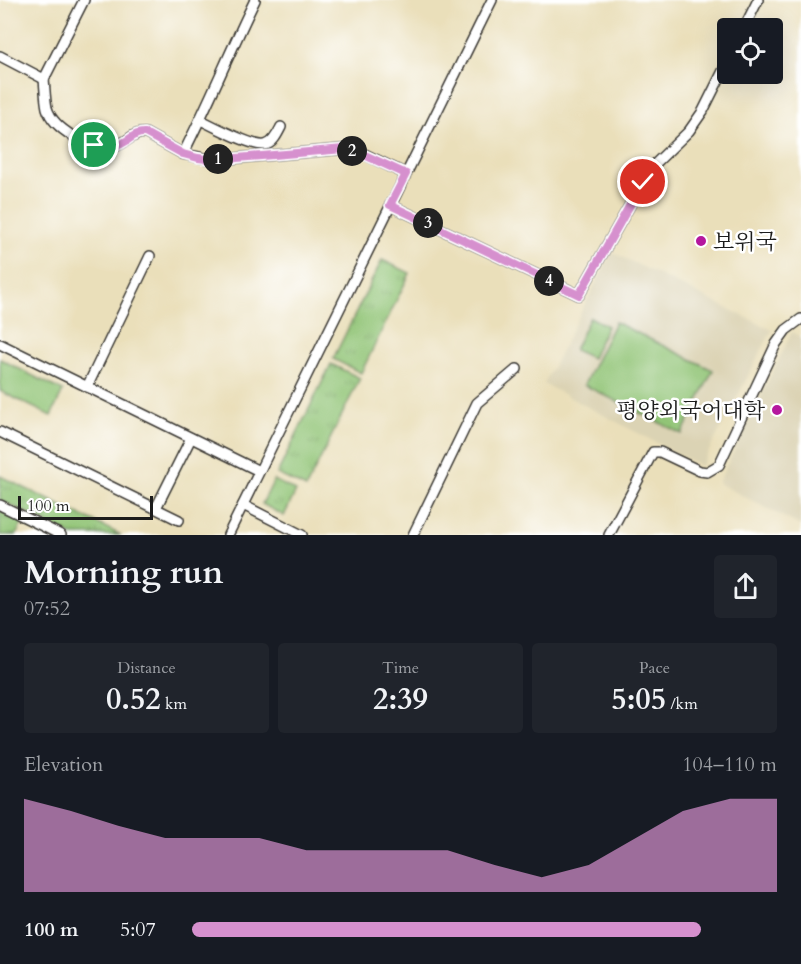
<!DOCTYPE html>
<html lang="en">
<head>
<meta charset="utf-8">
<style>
	body { margin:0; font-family:Cardo,"Noto Serif KR",serif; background:#20242c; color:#f1f3f6; height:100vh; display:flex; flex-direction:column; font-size:22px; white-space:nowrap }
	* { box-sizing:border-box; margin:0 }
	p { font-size:20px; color:#9ea1a6 }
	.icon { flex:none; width:33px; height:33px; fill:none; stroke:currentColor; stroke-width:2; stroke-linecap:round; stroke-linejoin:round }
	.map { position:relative; height:535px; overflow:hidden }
	.drawer { display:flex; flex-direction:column; background:#171b24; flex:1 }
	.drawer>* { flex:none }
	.controls { position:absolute; left:717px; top:18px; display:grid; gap:12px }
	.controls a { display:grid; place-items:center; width:66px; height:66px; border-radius:6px; background:#171b24; box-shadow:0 6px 24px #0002; font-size:30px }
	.scale { position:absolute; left:18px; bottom:15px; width:135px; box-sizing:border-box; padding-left:6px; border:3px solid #1c1c1c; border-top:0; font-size:16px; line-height:21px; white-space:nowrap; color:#1c1c1c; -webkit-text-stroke:4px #fff; paint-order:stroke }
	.pin { position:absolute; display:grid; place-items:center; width:51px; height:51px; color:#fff; margin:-26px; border:3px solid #fff; border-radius:50%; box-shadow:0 2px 6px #0007 }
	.km { position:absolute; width:30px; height:30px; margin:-15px; border-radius:50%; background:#222; color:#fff; font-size:16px; line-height:30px; text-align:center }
	.round { display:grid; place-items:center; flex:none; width:63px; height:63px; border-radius:6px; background:#20242c }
	.overview { display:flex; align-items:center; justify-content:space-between; height:102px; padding:0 24px }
	h1 { font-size:33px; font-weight:800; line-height:45px }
	.metrics { display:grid; grid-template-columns:repeat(3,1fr); gap:9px; height:102px; padding:6px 24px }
	.metrics div { display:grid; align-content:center; border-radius:6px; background:#20242c; text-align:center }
	.metrics b { font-size:30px; font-weight:800 }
	.metrics small { font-size:16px; font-weight:400 }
	.metrics p { font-size:16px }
	.chart { height:168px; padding:12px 24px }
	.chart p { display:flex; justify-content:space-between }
	.chart svg { width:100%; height:108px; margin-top:6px; fill:#d690ce; opacity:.7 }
	ul { padding:0 24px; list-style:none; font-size:20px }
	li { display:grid; grid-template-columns:96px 72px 1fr; align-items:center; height:45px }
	li i { height:15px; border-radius:8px; background:#d690ce }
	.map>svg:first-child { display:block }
	.built { fill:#dbd3b4 }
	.grass { fill:url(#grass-tufts); stroke:#567049; stroke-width:1.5 }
	.park { fill:#91c476; stroke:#567049; stroke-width:1.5 }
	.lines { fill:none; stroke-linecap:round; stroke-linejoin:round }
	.minor-casing { stroke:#3b3934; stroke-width:12 }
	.minor { stroke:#fff; stroke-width:9 }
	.route-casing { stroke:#fff; stroke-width:12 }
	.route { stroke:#d690ce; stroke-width:8 }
	.poi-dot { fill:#b5179e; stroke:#fff; stroke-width:2 }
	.labels { text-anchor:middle; stroke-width:5; stroke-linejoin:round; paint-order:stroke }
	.poi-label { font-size:22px; fill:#1c1c1c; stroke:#fff; text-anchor:start }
</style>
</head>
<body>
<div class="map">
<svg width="801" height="535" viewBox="0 0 801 535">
	<defs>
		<pattern id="grass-tufts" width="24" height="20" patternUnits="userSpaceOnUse" patternTransform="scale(1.5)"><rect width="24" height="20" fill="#91c476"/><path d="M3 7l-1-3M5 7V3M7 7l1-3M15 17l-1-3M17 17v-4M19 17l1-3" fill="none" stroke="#7ca866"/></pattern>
	</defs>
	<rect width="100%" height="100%" fill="#fff"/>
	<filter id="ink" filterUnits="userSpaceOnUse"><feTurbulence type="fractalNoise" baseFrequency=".0167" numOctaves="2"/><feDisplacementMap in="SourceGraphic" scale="12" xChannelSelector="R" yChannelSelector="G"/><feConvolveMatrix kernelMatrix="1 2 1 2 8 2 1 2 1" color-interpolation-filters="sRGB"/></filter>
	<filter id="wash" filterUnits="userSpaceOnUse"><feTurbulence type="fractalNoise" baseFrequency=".008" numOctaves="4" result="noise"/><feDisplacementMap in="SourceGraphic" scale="24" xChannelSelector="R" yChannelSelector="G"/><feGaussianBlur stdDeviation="1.35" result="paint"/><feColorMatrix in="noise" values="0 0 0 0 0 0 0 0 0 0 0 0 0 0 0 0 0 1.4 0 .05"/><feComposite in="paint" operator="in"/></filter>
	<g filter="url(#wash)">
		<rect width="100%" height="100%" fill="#eadfba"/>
		<g class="built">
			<polygon points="612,252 772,330 701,466 544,384"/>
			<polygon points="792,332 801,337 801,526 718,483"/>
		</g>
		<g class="grass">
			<polygon points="382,260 410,273 361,373 333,359"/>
			<polygon points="331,364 360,378 306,488 277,474"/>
			<polygon points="0,476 121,535 71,535 0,500"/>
			<polygon points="274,480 296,491 284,516 262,504"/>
			<polygon points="0,510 50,535 43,535 22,524 16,535 0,535"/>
		</g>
		<g class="park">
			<polygon points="590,317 607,326 592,358 574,350"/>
			<polygon points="615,322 713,370 682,434 584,385"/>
			<polygon points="0,359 63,391 51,416 0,391"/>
		</g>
	</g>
	<g filter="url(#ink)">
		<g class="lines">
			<g class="minor-casing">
				<g id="minor">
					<polyline points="744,28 758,0"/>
					<polyline points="0,56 44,79 84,0"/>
					<path d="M44,79c1,9 1,20 3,29 6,21 43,42 64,39 14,-1 20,-15 34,-14l38,21 31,6 130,-11 14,2 48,23"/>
					<path d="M201,120c12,6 52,27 64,25 8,-1 13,-12 16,-18"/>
					<path d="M183,154c26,-51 47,-103 72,-154"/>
					<polyline points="390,205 579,295 643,182 656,163 689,131 703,111 728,61"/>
					<polyline points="0,344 259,471"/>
					<polyline points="87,387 150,256"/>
					<polyline points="0,432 179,520"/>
					<polyline points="0,505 61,535"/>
					<polyline points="243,505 302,535"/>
					<polyline points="156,508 191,438"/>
					<polyline points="228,535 492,0"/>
					<polyline points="413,535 477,403 517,369"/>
					<polyline points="609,535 653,452 660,452 700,471 707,472 719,465 776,344 786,330 801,319"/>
				</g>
			</g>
			<use href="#minor" class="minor"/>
		</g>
	</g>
	<g class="lines" filter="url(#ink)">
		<g class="route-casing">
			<path id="route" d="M94,145c10,2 20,4 29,-2 8,-4 12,-11 22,-10l38,21 15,4 16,2 130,-11 14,3 48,22 -16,31 189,90 64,-113"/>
		</g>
		<use href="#route" class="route"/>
	</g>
	<g class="poi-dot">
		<circle cx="701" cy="241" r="6"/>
		<circle cx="777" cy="410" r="6"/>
	</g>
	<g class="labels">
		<g class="poi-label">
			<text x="713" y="249">보위국</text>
			<text x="765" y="418" text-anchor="end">평양외국어대학</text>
		</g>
	</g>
</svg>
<div class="controls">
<a><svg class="icon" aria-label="locate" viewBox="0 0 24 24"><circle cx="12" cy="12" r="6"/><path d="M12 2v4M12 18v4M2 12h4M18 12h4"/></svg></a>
</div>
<div class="scale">100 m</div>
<div class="pin" style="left:94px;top:145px;background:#1e9e55"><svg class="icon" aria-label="arrive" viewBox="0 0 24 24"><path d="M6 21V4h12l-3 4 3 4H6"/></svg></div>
<div class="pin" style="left:643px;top:182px;background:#d93025"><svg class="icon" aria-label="check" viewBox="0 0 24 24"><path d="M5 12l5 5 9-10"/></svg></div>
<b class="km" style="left:218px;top:159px">1</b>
<b class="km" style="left:352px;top:151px">2</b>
<b class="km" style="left:428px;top:223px">3</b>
<b class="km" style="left:549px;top:281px">4</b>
</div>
<section class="drawer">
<div class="overview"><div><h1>Morning run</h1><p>07:52</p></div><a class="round"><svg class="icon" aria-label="share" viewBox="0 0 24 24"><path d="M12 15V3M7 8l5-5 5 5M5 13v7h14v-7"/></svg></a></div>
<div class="metrics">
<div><p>Distance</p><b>0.52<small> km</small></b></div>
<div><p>Time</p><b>2:39</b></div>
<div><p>Pace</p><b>5:05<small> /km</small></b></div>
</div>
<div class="chart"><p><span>Elevation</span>104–110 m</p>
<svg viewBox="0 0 160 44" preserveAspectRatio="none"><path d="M0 44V6L10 11L20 17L30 22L40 22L50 22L60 27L70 27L80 27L90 27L100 33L110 38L120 33L130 22L140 11L150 6L160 6V44z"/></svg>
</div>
<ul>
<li><b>100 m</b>5:07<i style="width:87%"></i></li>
</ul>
</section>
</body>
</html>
